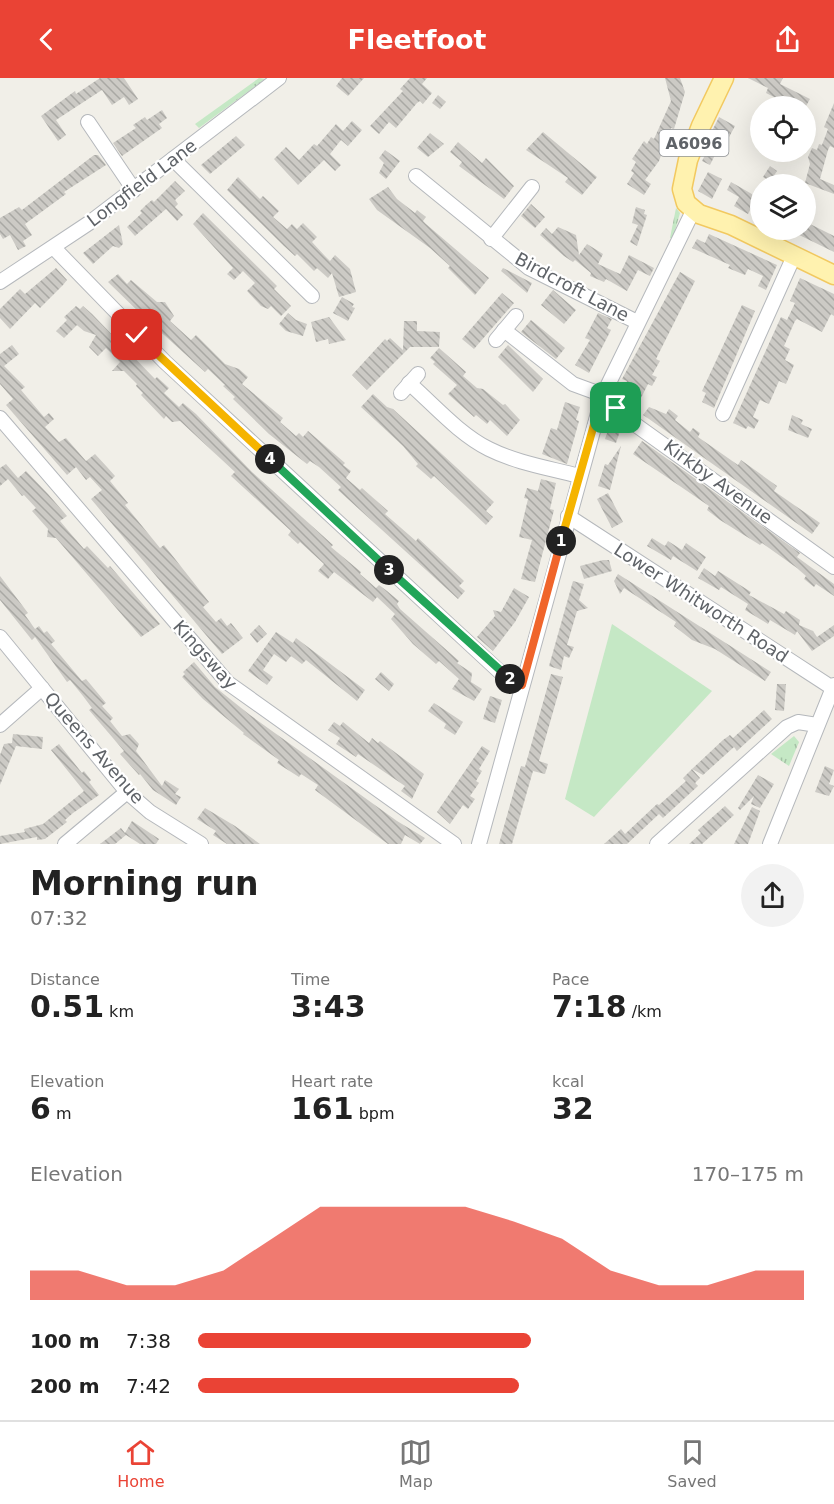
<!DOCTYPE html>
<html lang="en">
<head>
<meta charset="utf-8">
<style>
	body { margin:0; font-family:"DejaVu Sans",sans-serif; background:#f2f2f2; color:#222; height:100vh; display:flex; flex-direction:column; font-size:22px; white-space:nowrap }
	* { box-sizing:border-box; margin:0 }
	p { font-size:20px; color:#767676 }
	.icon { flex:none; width:33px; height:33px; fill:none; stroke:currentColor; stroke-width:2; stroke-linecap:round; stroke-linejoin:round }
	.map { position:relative; height:766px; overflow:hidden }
	.side { display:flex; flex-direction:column; background:#fff; flex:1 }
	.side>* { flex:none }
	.buttons { position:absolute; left:750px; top:18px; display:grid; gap:12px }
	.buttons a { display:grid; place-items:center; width:66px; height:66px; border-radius:50%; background:#fff; box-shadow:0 6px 24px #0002; font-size:30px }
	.pin { position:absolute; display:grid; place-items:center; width:51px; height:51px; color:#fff; margin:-26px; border-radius:12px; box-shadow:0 3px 9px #0006 }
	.km { position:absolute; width:30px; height:30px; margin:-15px; border-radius:50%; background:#222; color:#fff; font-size:16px; line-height:30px; text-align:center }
	.round { display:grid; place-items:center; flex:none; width:63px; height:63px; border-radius:32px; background:#f2f2f2 }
	.head { display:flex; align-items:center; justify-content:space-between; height:102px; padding:0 30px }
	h1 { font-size:33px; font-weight:600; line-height:45px }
	.figures { display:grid; grid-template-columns:repeat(3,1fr); gap:9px; height:102px; padding:6px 30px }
	.figures div { display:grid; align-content:center }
	.figures b { font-size:30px; font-weight:600 }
	.figures small { font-size:16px; font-weight:400 }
	.figures p { font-size:16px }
	.chart { height:168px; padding:12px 30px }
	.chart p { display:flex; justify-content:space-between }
	.chart svg { width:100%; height:108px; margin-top:6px; fill:#ea4335; opacity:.7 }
	ul { padding:0 30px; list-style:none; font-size:20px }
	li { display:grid; grid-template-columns:96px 72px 1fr; align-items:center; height:45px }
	li i { height:15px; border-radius:8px; background:#ea4335 }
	header { display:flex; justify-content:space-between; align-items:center; height:78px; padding:0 30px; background:#ea4335; color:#fff; font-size:27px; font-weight:600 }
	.tab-bar { display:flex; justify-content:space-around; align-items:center; height:84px; border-top:2px solid #e0e0e0; background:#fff; font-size:16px; color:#767676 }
	.tab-bar a { display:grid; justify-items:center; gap:3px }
	.tab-bar .on { color:#ea4335 }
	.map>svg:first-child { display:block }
	.grass { fill:url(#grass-tufts) }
	.green { fill:#c5e8c5 }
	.building { fill:url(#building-back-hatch) }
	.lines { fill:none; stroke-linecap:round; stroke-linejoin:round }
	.minor-casing { stroke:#b5b8bc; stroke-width:16 }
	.major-casing { stroke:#f2c960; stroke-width:21 }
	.minor { stroke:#fff; stroke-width:14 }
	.major { stroke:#fff2af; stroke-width:18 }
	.split-1-casing { stroke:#fff; stroke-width:12 }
	.split-2-casing { stroke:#fff; stroke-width:12 }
	.split-3-casing { stroke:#fff; stroke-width:12 }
	.split-4-casing { stroke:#fff; stroke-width:12 }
	.split-5-casing { stroke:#fff; stroke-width:12 }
	.split-1 { stroke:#f5b400; stroke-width:8 }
	.split-2 { stroke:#f0652b; stroke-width:8 }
	.split-3 { stroke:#22a559; stroke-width:8 }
	.split-4 { stroke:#22a559; stroke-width:8 }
	.split-5 { stroke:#f5b400; stroke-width:8 }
	.labels { text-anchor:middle; stroke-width:4.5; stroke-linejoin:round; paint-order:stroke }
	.shield { fill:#fff; stroke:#8f9295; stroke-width:1.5 }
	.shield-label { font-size:16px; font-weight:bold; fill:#5f6368 }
	.street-label { font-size:18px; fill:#5f6368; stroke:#fff }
</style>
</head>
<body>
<header><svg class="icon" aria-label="back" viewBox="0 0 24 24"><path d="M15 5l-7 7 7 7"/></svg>Fleetfoot<svg class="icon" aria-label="share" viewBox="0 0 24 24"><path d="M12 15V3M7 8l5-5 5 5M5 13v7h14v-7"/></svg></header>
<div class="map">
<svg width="834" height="766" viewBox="0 0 834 766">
	<defs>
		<pattern id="grass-tufts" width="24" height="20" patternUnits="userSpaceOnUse" patternTransform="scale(1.5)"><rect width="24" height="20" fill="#c5e8c5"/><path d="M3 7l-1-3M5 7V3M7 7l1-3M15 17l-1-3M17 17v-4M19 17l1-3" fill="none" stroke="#a3c0a4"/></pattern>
		<pattern id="building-back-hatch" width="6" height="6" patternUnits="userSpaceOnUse" patternTransform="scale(1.5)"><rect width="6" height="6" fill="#cccac5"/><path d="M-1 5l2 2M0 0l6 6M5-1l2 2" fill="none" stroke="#a9a8a4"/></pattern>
	</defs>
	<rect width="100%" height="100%" fill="#f1efe8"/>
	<g class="grass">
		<polygon points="259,0 265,1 199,50 195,46"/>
		<polygon points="676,130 680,135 673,160 670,160"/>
		<polygon points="794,658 799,664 789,688 771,676"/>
	</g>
	<polygon class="green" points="612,546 712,613 594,739 565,721"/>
	<g class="building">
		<polygon points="100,0 124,0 138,21 129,27 124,19 112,27 102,12 56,42 66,57 58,63 41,38 75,13 76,16"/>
		<polygon points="342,0 364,0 348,18 336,8"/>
		<polygon points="410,0 427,0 422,6 432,15 423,26 420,23 417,25 396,50 389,44 379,56 370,48 403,13 400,11"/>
		<polygon points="665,0 680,0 685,14 674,51 671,50 659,83 645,102 651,106 644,117 627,106 634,95 631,93 636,84 632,81 644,63 647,66 651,59 654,61 671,23"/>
		<polygon points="748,0 783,0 780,6 810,21 806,28 792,28 766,15 768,10"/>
		<polygon points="438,17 446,24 440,31 432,25"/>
		<polygon points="834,25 834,70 830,68 828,72 820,101 834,107 834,116 805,105 810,86 808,79 812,70 817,72 819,66 822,67 828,51 824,49"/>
		<polygon points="162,32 167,40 159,46 162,50 122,78 113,65 136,50 133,47 145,39 147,42"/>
		<polygon points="719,39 735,48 727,63 723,61 710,87 702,83 715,57 711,55"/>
		<polygon points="352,43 362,52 348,68 341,62 330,76 341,87 335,93 324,82 298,107 274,81 286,69 299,82 314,66 317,68 336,46 343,53"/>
		<polygon points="543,54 597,99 582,117 565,104 568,100 526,72"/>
		<polygon points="430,55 444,66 428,79 417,70"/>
		<polygon points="236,58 245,67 210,96 201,87"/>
		<polygon points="458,64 482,85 486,80 514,108 504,121 459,88 462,84 450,74"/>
		<polygon points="385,72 400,83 386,101 379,95 384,85 379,80"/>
		<polygon points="94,77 98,77 106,87 64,114 66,116 25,146 32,157 23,163 26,168 18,172 10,157 3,161 0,156 0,140 19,129 22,132"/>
		<polygon points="770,88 777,93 771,102 768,102 763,99"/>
		<polygon points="708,94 722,101 712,121 698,113"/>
		<polygon points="238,99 260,121 263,118 279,133 273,139 287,151 292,146 297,151 303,145 317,159 312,164 324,177 330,183 335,177 350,191 356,214 339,219 332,195 328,200 317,190 314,193 297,176 295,178 284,168 227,112"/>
		<polygon points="175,103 185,113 175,122 178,126 175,129 183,137 177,143 166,131 135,158 127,149 142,135 140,133 146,127 152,122 154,124"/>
		<polygon points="731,104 757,119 748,136 734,128 739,119 727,112"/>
		<polygon points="388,109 397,121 415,135 417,132 426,139 423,143 426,146 489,200 475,217 448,190 450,188 430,170 377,132 369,121"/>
		<polygon points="531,126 545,139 535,150 521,138"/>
		<polygon points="636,129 645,132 644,136 647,137 637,168 630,164 638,147 632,145"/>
		<polygon points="203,135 277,208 274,211 291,228 281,238 271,228 268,231 261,228 247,213 255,205 243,193 234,202 227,196 233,190 193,146"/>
		<polygon points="806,144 834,158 834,174 789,152 806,152"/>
		<polygon points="119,147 123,166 119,170 113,168 93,186 83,175"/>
		<polygon points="558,149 576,157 579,177 587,166 603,176 598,186 620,196 629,177 654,190 650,198 638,192 627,213 606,201 604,204 590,198 591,195 575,182 573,184 564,178 540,157 546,150 552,156"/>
		<polygon points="709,156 777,187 766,212 758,208 763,198 748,191 745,197 728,190 730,187 692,170 697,161 705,165"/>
		<polygon points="56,190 67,202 63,207 40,230 35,225 10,251 0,240 0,231 20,211 25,216"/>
		<polygon points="503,190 532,205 527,215 501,193"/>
		<polygon points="680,194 695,203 656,281 660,283 652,297 657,299 652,308 648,306 638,326 631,322 630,324 619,319 627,303 622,301"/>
		<polygon points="118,196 127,206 131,202 157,224 165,224 174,238 170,243 191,262 196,257 225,286 239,291 248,299 242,306 283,340 280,344 296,358 299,355 303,359 308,353 345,385 343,387 351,393 346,400 360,412 362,410 388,433 385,436 416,463 418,460 464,503 459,508 465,513 458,521 338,412 341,409 319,389 310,383 307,386 269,356 233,321 235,319 223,308 225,307 208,291 205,294 143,238 108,204"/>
		<polygon points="800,200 834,216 834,238 831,236 822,254 797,241 795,243 784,268 790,271 785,282 794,287 786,306 779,303 769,326 760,322 753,339 759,342 754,351 748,348 746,351 733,345 781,239 787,242 795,225 790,223"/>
		<polygon points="553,212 576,232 564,246 541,227"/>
		<polygon points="502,215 514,225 474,271 462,261"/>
		<polygon points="342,219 354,226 352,229 355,230 348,243 333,235"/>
		<polygon points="742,227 755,233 714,330 702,324 706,315 702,313"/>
		<polygon points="76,228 80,231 83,228 92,236 155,301 157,299 169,310 164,315 179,329 183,325 196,336 252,394 333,467 331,469 361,494 360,496 376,510 379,507 387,513 399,523 397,526 400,531 459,583 457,585 472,595 471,604 482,611 474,623 452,611 459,601 439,583 436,586 413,566 391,541 395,536 377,519 373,524 334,494 328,501 318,493 324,486 300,464 298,466 288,457 291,453 231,398 235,394 180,343 172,344 166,338 164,341 141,317 143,315 136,308 137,306 124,293 112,293 120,284 106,270 98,278 89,269 96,257 84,253 77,247 64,260 56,253 67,242 64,239"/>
		<polygon points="288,235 296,242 307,246 303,258 286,253 279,246"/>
		<polygon points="598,235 612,241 607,250 611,252 589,295 575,287 590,262 585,260"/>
		<polygon points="329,239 346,262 329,266 328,261 316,264 311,244"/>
		<polygon points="531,242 565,270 556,281 521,254"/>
		<polygon points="404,243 417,243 417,253 440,254 439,269 410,269 367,312 352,297 385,261 387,263 390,260 403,272"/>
		<polygon points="12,267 19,276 4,288 25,309 21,312 44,339 49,335 54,341 45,349 59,364 66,360 86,383 95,376 107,389 115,398 110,403 128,425 125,427 160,470 164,467 209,524 203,529 216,544 221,540 227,548 231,545 243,560 222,576 91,421 102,412 90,399 86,402 76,389 67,397 6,327 13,321 0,306 0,276"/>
		<polygon points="508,267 543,301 533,314 498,279"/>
		<polygon points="439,270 466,294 463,298 477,310 483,311 503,327 505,326 520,342 507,358 490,342 487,346 476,337 474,339 448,316 457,307 433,286 435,284 430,280"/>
		<polygon points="373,316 387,329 393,331 494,424 486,433 493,439 486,447 434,398 431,401 416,388 418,386 403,368 361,329"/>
		<polygon points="565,324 580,329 576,342 579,343 567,386 542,376 551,350 557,352"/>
		<polygon points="649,329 666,336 669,331 678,338 675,342 690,354 693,350 700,355 698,359 738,387 741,382 777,408 774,413 820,445 812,456 649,341 643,337"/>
		<polygon points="792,337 803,342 801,346 812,351 808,360 788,352"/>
		<polygon points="610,346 621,350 616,365 605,361"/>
		<polygon points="642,363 800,475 797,479 834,506 834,518 816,506 814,509 804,501 806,498 797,490 762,465 760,467 720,442 707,432 709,428 633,376"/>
		<polygon points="621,368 610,412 598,408 605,386 608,387"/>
		<polygon points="6,386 18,400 26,393 48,416 67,438 60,443 71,456 84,471 87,468 108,490 110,488 160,546 141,559 56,460 47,459 48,451 32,433 36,430 24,417 22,418 8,401 0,408 0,390"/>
		<polygon points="541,401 556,405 550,431 554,432 535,504 521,501 532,462 519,459 528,421 524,420 527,410 538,413"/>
		<polygon points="608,415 623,444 612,450 597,421"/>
		<polygon points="652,460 665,468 668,463 682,472 686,465 706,479 697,493 673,478 671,482 647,468"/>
		<polygon points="603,482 609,482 612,493 584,501 580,488"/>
		<polygon points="704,490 715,498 718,493 751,514 749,517 784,536 786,533 800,542 799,547 813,553 817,559 834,547 834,558 812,573 797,553 795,557 770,542 768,546 745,532 748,526 721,509 719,512 698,500"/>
		<polygon points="618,496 771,594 765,603 715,571 692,562 674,548 676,544 624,510 620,516 614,503"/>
		<polygon points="0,498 28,535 25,537 35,551 39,548 44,555 47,553 55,563 51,566 82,603 86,601 106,625 102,628 113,640 110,643 122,658 130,656 139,666 136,673 162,708 165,702 179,711 175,716 181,719 176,727 153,712 140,696 139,697 120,676 124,673 89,632 92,630 83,618 70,602 67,604 35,559 32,562 0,522"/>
		<polygon points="573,503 584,506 579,522 588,530 577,533 567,567 574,569 569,580 564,578 561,592 549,588"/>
		<polygon points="514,510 529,519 515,544 493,573 477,559 495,538 493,532 501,534"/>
		<polygon points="259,547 267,556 257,565 250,556"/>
		<polygon points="276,554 293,565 296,560 365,612 357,623 306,582 302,586 291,578 286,584 274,576 263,592 273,599 267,607 248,593"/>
		<polygon points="194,584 215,609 250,637 397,743 425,760 420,766 405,757 401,766 388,766 315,712 318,707 301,696 299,699 277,685 279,682 243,656 244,655 203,621 182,599 185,596 183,594"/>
		<polygon points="381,594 394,606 389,613 375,601"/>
		<polygon points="551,596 563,599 539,683 548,686 545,696 533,693 512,766 499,766 521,688 525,689"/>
		<polygon points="777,606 786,606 784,633 775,632"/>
		<polygon points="490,618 502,622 495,645 483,641"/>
		<polygon points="434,625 463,644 455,657 444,650 446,646 428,633"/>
		<polygon points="764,632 772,641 737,673 734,669 703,697 692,691 723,662 730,657 733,660"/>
		<polygon points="334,644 340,648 343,644 369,665 372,660 378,665 380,663 424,696 412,721 401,713 405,708 358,676 356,679 336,666 340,660 328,652"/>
		<polygon points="13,656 43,659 42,671 16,668 0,707 0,677 4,666 12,665"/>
		<polygon points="59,666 82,695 84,693 91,702 89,704 99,717 73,735 65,742 67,744 45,761 37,762 37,759 0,766 0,758 25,754 24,751 43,746 84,713 51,672"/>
		<polygon points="482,668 490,673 479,691 482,693 476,703 479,705 470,718 475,721 468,731 463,727 450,746 437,734"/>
		<polygon points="825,688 834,692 829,706 834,708 829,718 815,714"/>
		<polygon points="692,691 700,700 695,705 698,708 663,740 659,736 627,766 604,766 621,751 625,756 657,726 659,727 686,703 683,700"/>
		<polygon points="758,697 774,706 760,730 751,726 754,718 740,732 738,730"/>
		<polygon points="725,728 734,737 702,766 689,766 701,755 698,752"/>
		<polygon points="752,729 760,733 748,766 734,766"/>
		<polygon points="205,730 235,748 260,766 227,766 213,757 216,753 197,741"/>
		<polygon points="132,743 159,761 156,766 140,766 126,757 115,766 100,766 121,750 125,755"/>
	</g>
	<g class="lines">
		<g class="minor-casing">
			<g id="minor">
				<polyline points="88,44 134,112"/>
				<polyline points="173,81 312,218"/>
				<polyline points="416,98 529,190 637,244"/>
				<polyline points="491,161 532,109"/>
				<polyline points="54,170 165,284 500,594 522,607"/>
				<polyline points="0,204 89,145 279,0"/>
				<polyline points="504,252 573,306 603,317"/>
				<polyline points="496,262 516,238"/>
				<path d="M409,305c25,22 50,51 80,66 28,14 60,19 90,27"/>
				<polyline points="401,315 418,296"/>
				<polyline points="601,322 834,489"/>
				<polyline points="723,336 794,178"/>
				<polyline points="0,340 228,605 454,766"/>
				<polyline points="568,438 834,611"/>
				<polyline points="0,559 127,714 150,734 201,766"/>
				<polyline points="0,647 42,610"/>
				<polyline points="65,766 127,714"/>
				<polyline points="479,766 603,317 693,133"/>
				<polyline points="657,766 787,649 798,644 817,647"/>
				<polyline points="770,766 834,607"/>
			</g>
		</g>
		<g class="major-casing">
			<polyline id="major" points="724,0 701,48 688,82 682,111 686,125 699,136 731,147 834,197"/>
		</g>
		<use href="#minor" class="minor"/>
		<use href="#major" class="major"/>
	</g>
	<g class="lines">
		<g class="split-1-casing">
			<polyline id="split-1" points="561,463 601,322 616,330"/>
		</g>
		<g class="split-2-casing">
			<polyline id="split-2" points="510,601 522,607 561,463"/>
		</g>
		<g class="split-3-casing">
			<polyline id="split-3" points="389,492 510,601"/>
		</g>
		<g class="split-4-casing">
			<polyline id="split-4" points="270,381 389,492"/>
		</g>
		<g class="split-5-casing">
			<polyline id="split-5" points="137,257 270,381"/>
		</g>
		<use href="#split-1" class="split-1"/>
		<use href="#split-2" class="split-2"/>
		<use href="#split-3" class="split-3"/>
		<use href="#split-4" class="split-4"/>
		<use href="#split-5" class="split-5"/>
	</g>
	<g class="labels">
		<rect class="shield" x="659.5" y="52" width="69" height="26" rx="4.5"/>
		<g class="shield-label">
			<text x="694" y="71">A6096</text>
		</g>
		<g class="street-label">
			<text transform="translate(142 105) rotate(-37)" y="6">Longfield Lane</text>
			<text transform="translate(572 209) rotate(28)" y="6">Birdcroft Lane</text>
			<text transform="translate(718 404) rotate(36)" y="6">Kirkby Avenue</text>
			<text transform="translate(701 525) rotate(33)" y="6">Lower Whitworth Road</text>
			<text transform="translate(205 577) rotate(48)" y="6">Kingsway</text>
			<text transform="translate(94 670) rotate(49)" y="6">Queens Avenue</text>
		</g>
	</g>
</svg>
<div class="buttons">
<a><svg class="icon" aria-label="locate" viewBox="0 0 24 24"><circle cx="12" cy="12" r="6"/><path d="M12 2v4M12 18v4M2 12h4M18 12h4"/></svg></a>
<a><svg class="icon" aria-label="layers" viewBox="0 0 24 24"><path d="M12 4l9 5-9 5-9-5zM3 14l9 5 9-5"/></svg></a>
</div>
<div class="pin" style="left:616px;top:330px;background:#1e9e55"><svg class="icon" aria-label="arrive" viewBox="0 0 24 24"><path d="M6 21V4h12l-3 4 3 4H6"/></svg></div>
<div class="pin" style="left:137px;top:257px;background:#d93025"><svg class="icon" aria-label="check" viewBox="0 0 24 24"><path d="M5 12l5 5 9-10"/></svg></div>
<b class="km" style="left:561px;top:463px">1</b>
<b class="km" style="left:510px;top:601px">2</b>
<b class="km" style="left:389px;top:492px">3</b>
<b class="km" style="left:270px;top:381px">4</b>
</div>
<section class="side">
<div class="head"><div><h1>Morning run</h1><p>07:32</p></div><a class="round"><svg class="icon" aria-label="share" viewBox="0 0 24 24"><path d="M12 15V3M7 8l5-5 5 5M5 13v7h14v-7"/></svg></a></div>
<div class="figures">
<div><p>Distance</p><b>0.51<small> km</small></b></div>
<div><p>Time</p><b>3:43</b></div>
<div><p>Pace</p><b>7:18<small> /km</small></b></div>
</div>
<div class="figures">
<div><p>Elevation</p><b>6<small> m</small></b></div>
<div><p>Heart rate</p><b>161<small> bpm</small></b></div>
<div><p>kcal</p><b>32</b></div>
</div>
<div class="chart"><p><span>Elevation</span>170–175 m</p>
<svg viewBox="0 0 160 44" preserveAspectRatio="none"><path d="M0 44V32L10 32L20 38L30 38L40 32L50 19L60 6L70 6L80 6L90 6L100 12L110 19L120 32L130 38L140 38L150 32L160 32V44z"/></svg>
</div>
<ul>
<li><b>100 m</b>7:38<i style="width:55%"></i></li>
<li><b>200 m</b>7:42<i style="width:53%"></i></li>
</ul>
</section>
<nav class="tab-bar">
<a class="on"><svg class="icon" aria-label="home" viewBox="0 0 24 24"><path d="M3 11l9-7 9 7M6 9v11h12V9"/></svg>Home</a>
<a><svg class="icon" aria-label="map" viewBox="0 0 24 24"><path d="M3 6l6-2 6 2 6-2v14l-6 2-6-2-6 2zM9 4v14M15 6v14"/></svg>Map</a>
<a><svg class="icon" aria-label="saved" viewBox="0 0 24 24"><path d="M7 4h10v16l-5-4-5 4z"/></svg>Saved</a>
</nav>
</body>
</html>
